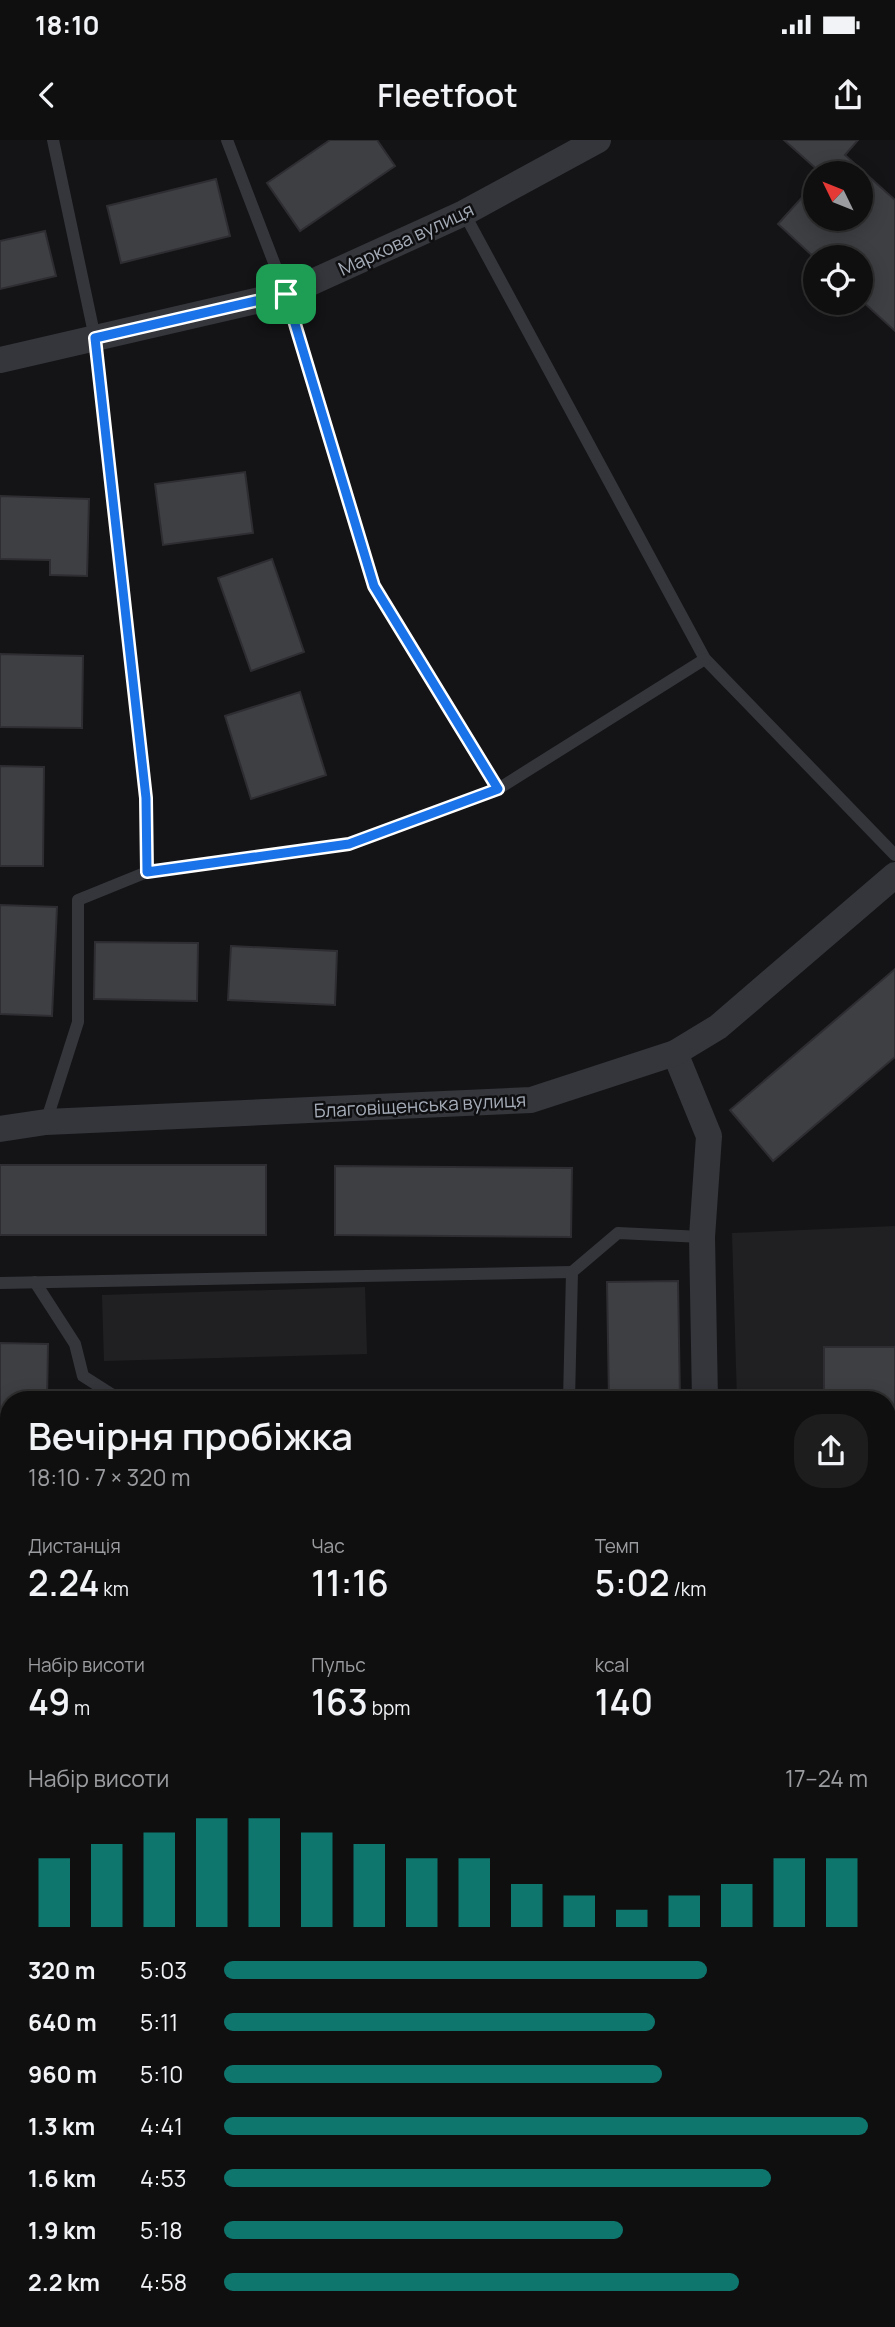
<!DOCTYPE html>
<html lang="uk">
<head>
<meta charset="utf-8">
<style>
	body { margin:0; font-family:Manrope,sans-serif; background:#1d1d1e; color:#f1f3f6; height:100vh; display:flex; flex-direction:column; font-size:26px; white-space:nowrap }
	* { box-sizing:border-box; margin:0 }
	p { font-size:23px; color:#9b9c9f }
	.icon { flex:none; width:38px; height:38px; fill:none; stroke:currentColor; stroke-width:2; stroke-linecap:round; stroke-linejoin:round }
	.map { position:relative; flex:1; overflow:hidden }
	.sheet { position:absolute; left:0px; top:1251px; width:896px; height:936px; display:flex; flex-direction:column; background:#0f0f10; border-radius:28px 28px 0 0; box-shadow:0 4px 18px #0003,0 0 0 2px #2f2f30 }
	.sheet>* { flex:none }
	.needle { width:46px; rotate:313deg }
	.fabs { position:absolute; left:803px; top:21px; display:grid; gap:14px }
	.fabs a { display:grid; place-items:center; width:70px; height:70px; border-radius:50%; background:#0f0f10; box-shadow:0 4px 18px #0003,0 0 0 2px #2f2f30; font-size:35px }
	.pin { position:absolute; display:grid; place-items:center; width:60px; height:60px; color:#fff; margin:-30px; border-radius:14px; box-shadow:0 4px 10px #0006 }
	.round { display:grid; place-items:center; flex:none; width:74px; height:74px; border-radius:28px; background:#1d1d1e }
	.overview { display:flex; align-items:center; justify-content:space-between; height:119px; padding:0 28px }
	h1 { font-size:38px; font-weight:600; line-height:52px }
	.stats { display:grid; grid-template-columns:repeat(3,1fr); gap:10px; height:119px; padding:7px 28px }
	.stats div { display:grid; align-content:center }
	.stats b { font-size:35px; font-weight:600 }
	.stats small { font-size:19px; font-weight:400 }
	.stats p { font-size:19px }
	.chart { height:196px; padding:14px 28px }
	.chart p { display:flex; justify-content:space-between }
	.chart svg { width:100%; height:126px; margin-top:7px; stroke:#0f766e; stroke-width:6 }
	ul { padding:0 28px; list-style:none; font-size:23px }
	li { display:grid; grid-template-columns:112px 84px 1fr; align-items:center; height:52px }
	li i { height:18px; border-radius:9px; background:#0f766e }
	.status { display:flex; justify-content:space-between; align-items:center; height:49px; padding:0 35px; background:#0f0f10; direction:ltr }
	.status svg { height:19px; fill:currentColor }
	header { display:flex; justify-content:space-between; align-items:center; height:91px; padding:0 28px; background:#0f0f10; font-size:32px; font-weight:600 }
	.map>svg:first-child { display:block }
	.built { fill:#202023 }
	.building { fill:#3e3f43; stroke:#2e2e32; stroke-width:2 }
	.lines { fill:none; stroke-linecap:round; stroke-linejoin:round }
	.lane { stroke:#34363b; stroke-width:12 }
	.street { stroke:#34363b; stroke-width:26 }
	.primary { stroke:#50535a; stroke-width:38 }
	.route-casing { stroke:#fff; stroke-width:14 }
	.route { stroke:#1a73e8; stroke-width:9 }
	.labels { text-anchor:middle; stroke-width:5; stroke-linejoin:round; paint-order:stroke }
	.street-label { font-size:19px; fill:#a5acb7; stroke:#0f0f11 }
</style>
</head>
<body>
<div class="status"><b>18:10</b><svg viewBox="0 0 49 12"><path d="M0 12V9h3v3zM5 12V6h3v6zM10 12V3h3v9zM15 12V0h3v12zM26 1h20v11H26zM47 4h2v5h-2z"/></svg></div>
<header><svg class="icon" aria-label="back" viewBox="0 0 24 24"><path d="M15 5l-7 7 7 7"/></svg>Fleetfoot<svg class="icon" aria-label="share" viewBox="0 0 24 24"><path d="M12 15V3M7 8l5-5 5 5M5 13v7h14v-7"/></svg></header>
<div class="map">
<svg width="895" height="2187" viewBox="0 0 895 2187">
	<rect width="100%" height="100%" fill="#141416"/>
	<g class="built">
		<polygon points="895,1086 895,1645 887,1656 887,1260 737,1260 732,1093"/>
		<polygon points="365,1147 367,1214 104,1221 102,1155"/>
	</g>
	<g class="building">
		<polygon points="330,0 377,0 395,26 300,91 267,43"/>
		<polygon points="784,0 858,0 845,15 895,60 895,191 861,160 861,117 816,119 778,84 816,42 816,79 861,79 861,33 821,33"/>
		<polygon points="216,39 230,96 121,123 107,66"/>
		<polygon points="45,91 56,136 0,149 0,101"/>
		<polygon points="245,332 253,393 163,405 155,344"/>
		<polygon points="0,356 89,359 87,436 50,435 50,420 0,419"/>
		<polygon points="272,419 304,512 251,531 218,438"/>
		<polygon points="0,514 83,516 82,588 0,587"/>
		<polygon points="300,552 326,635 251,659 225,576"/>
		<polygon points="0,626 44,627 43,726 0,726"/>
		<polygon points="0,765 57,767 52,876 0,874"/>
		<polygon points="95,802 198,803 197,861 94,859"/>
		<polygon points="231,806 337,811 335,865 228,860"/>
		<polygon points="895,829 895,917 773,1021 730,970"/>
		<rect x="0" y="1025" width="266" height="70"/>
		<polygon points="335,1026 572,1028 571,1097 335,1095"/>
		<polygon points="678,1141 680,1260 609,1260 607,1142"/>
		<polygon points="0,1203 48,1204 47,1260 9,1260 9,1363 8,1300 0,1300"/>
		<polygon points="824,1207 895,1207 895,1265 887,1265 887,1260 824,1260"/>
		<rect x="887" y="1342" width="8" height="56"/>
		<polygon points="0,1682 9,1683 9,1741 0,1741"/>
		<polygon points="895,1829 895,1860 887,1855 887,1842"/>
		<polygon points="0,1896 9,1896 9,1960 0,1959"/>
		<polygon points="769,2179 860,2179 871,2187 781,2187"/>
	</g>
	<g class="lines">
		<g class="lane">
			<polyline points="227,0 286,154 374,446 498,649"/>
			<polyline points="464,73 705,519 895,715"/>
			<polyline points="147,732 349,704 498,649 705,519"/>
			<polyline points="46,982 78,882 78,760 147,732 146,658 95,198 53,0"/>
			<polyline points="35,1142 75,1204 83,1236 116,1257 364,1260"/>
			<polyline points="0,1143 572,1132"/>
			<polyline points="569,1260 572,1132 618,1093 702,1097"/>
			<polyline points="0,1403 9,1404"/>
			<polyline points="887,1796 895,1802"/>
			<polyline points="0,1847 9,1848"/>
		</g>
		<g class="street">
			<polyline points="0,220 286,154 464,73 598,0"/>
			<polyline points="675,913 709,996 702,1097 705,1260"/>
			<polyline points="0,989 46,982 531,960 675,913 718,887 895,735"/>
			<polyline points="887,1756 895,1743"/>
			<polyline points="674,2187 675,2179"/>
		</g>
		<g class="primary">
			<polyline points="0,2078 9,2079"/>
			<polyline points="0,2156 9,2157"/>
			<polyline points="443,2179 471,2187"/>
			<polyline points="623,2179 636,2187"/>
		</g>
	</g>
	<g class="lines">
		<g class="route-casing">
			<polygon id="route" points="286,154 374,446 498,649 349,704 147,732 146,658 95,198"/>
		</g>
		<use href="#route" class="route"/>
	</g>
	<g class="labels">
		<g class="street-label">
			<text transform="translate(406 99) rotate(-25)" y="7">Маркова вулиця</text>
			<text transform="translate(420 965) rotate(-3)" y="7">Благовіщенська вулиця</text>
		</g>
	</g>
</svg>
<div class="fabs">
<a><svg class="needle" viewBox="-14 -14 28 28"><path d="M0-13l5 13h-10z" fill="#e53935"/><path d="M0 13l5-13h-10z" fill="#9b9c9f"/></svg></a>
<a><svg class="icon" aria-label="locate" viewBox="0 0 24 24"><circle cx="12" cy="12" r="6"/><path d="M12 2v4M12 18v4M2 12h4M18 12h4"/></svg></a>
</div>
<div class="pin" style="left:286px;top:154px;background:#1e9e55"><svg class="icon" aria-label="arrive" viewBox="0 0 24 24"><path d="M6 21V4h12l-3 4 3 4H6"/></svg></div>
<section class="sheet">
<div class="overview"><div><h1>Вечірня пробіжка</h1><p>18:10 · 7 × 320 m</p></div><a class="round"><svg class="icon" aria-label="share" viewBox="0 0 24 24"><path d="M12 15V3M7 8l5-5 5 5M5 13v7h14v-7"/></svg></a></div>
<div class="stats">
<div><p>Дистанція</p><b>2.24<small> km</small></b></div>
<div><p>Час</p><b>11:16</b></div>
<div><p>Темп</p><b>5:02<small> /km</small></b></div>
</div>
<div class="stats">
<div><p>Набір висоти</p><b>49<small> m</small></b></div>
<div><p>Пульс</p><b>163<small> bpm</small></b></div>
<div><p>kcal</p><b>140</b></div>
</div>
<div class="chart"><p><span>Набір висоти</span>17–24 m</p>
<svg viewBox="0 0 160 44" preserveAspectRatio="none"><path d="M5 44V20M15 44V15M25 44V11M35 44V6M45 44V6M55 44V11M65 44V15M75 44V20M85 44V20M95 44V29M105 44V33M115 44V38M125 44V33M135 44V29M145 44V20M155 44V20"/></svg>
</div>
<ul>
<li><b>320 m</b>5:03<i style="width:75%"></i></li>
<li><b>640 m</b>5:11<i style="width:67%"></i></li>
<li><b>960 m</b>5:10<i style="width:68%"></i></li>
<li><b>1.3 km</b>4:41<i style="width:100%"></i></li>
<li><b>1.6 km</b>4:53<i style="width:85%"></i></li>
<li><b>1.9 km</b>5:18<i style="width:62%"></i></li>
<li><b>2.2 km</b>4:58<i style="width:80%"></i></li>
</ul>
</section>
</div>
</body>
</html>
